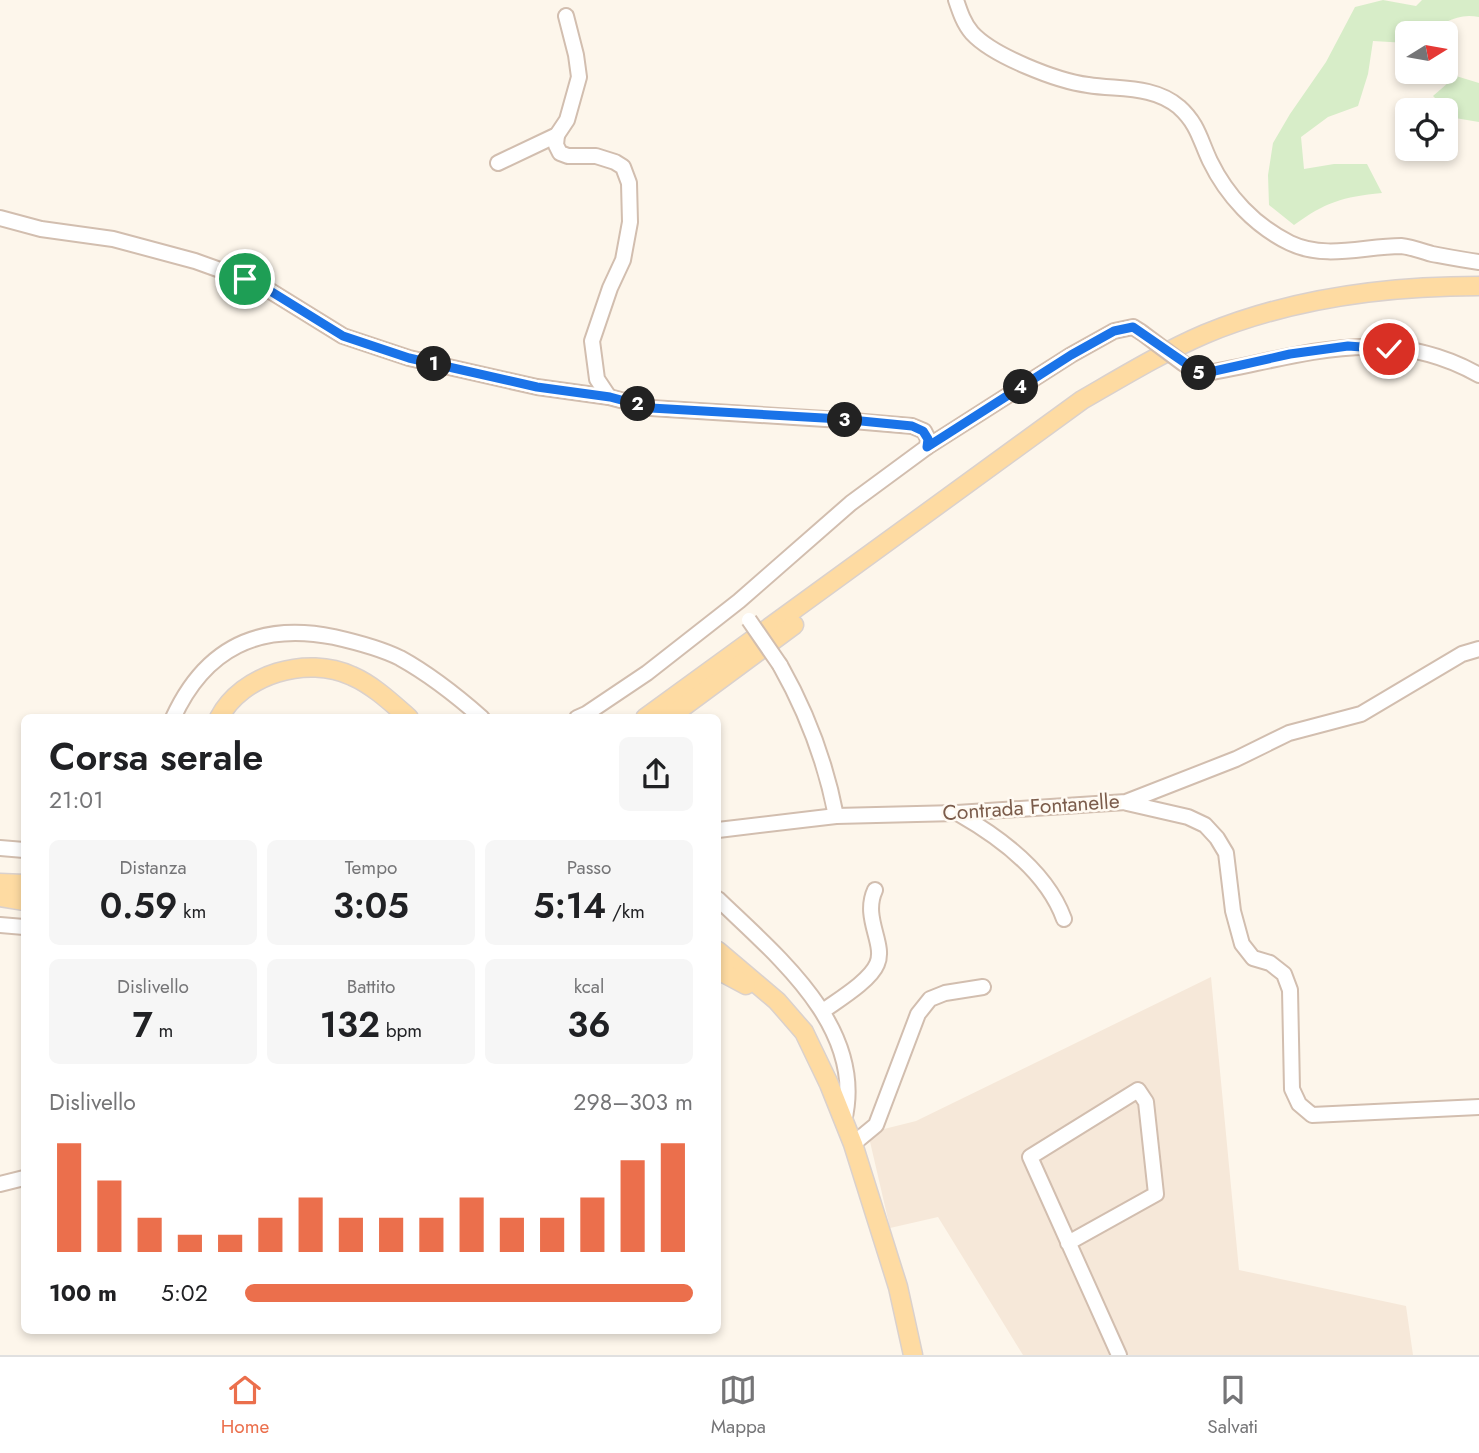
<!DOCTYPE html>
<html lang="it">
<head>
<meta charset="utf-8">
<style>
	body { margin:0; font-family:Jost,sans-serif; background:#f6f6f6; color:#202124; height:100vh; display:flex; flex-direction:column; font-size:26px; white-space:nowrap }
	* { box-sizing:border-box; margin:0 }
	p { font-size:23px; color:#757577 }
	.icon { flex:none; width:38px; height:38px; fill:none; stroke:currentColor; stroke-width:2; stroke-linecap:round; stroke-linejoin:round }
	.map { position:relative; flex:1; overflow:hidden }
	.panel { position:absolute; left:21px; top:714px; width:700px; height:620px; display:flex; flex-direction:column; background:#fff; border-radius:10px; box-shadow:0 4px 10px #0003 }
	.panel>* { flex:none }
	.needle { width:46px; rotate:79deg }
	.controls { position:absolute; left:1395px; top:21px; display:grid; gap:14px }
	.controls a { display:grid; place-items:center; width:63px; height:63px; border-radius:10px; background:#fff; box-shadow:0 4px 10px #0003; font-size:35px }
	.pin { position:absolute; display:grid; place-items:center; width:60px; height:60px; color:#fff; margin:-30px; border:4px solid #fff; border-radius:50%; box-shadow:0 2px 7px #0007 }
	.km { position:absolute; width:35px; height:35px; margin:-18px; border-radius:50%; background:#222; color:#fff; font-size:19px; line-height:35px; text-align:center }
	.round { display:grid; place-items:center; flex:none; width:74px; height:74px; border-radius:10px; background:#f6f6f6 }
	.head { display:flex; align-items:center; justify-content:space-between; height:119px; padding:0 28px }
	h1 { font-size:38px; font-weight:600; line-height:52px }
	.figures { display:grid; grid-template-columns:repeat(3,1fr); gap:10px; height:119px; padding:7px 28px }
	.figures div { display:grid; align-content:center; border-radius:10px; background:#f6f6f6; text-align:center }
	.figures b { font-size:35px; font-weight:600 }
	.figures small { font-size:19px; font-weight:400 }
	.figures p { font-size:19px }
	.chart { height:196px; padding:14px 28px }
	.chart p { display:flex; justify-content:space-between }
	.chart svg { width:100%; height:126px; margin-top:7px; stroke:#eb6f4c; stroke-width:6 }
	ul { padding:0 28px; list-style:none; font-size:23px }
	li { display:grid; grid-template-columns:112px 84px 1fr; align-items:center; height:52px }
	li i { height:18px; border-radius:9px; background:#eb6f4c }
	.dock { display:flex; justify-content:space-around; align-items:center; height:98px; border-top:2px solid #e0e0e0; background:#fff; font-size:19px; color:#757577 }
	.dock a { display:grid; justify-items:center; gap:4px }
	.dock .active { color:#eb6f4c }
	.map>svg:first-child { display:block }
	.residential { fill:#f6e8d9 }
	.green { fill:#d7edc8 }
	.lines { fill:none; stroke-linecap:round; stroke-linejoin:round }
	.minor-casing { stroke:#d2beaf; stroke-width:18 }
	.major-casing { stroke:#dad1cd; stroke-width:21 }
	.minor { stroke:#fff; stroke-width:14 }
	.major { stroke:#fedba2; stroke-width:18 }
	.minor-bridge-casing { stroke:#d2beaf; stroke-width:18; stroke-linecap:butt }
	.minor-bridge { stroke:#fff; stroke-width:14 }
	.route-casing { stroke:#fff; stroke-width:14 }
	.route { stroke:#1a73e8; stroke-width:9 }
	.labels { text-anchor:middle; stroke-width:5; stroke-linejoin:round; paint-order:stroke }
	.street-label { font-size:21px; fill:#7b5c4b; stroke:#fffaf2 }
</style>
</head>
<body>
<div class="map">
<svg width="1479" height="1355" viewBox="0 0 1479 1355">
	<rect width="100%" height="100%" fill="#fdf6eb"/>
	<polygon class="residential" points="1211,977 1239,1270 1406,1306 1413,1355 1023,1355 938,1217 890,1228 868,1133 916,1121"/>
	<g class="green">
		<path d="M1383,0l33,6 6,-6h57v17c-23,-5 -35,8 -55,15 -5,2 -12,1 -17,1v10l-34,-2 -5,33 -10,32 -30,11 -27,20 3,32 30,-5h33l15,29c-40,4 -56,9 -88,32l-25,-20 -1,-30 5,-32 17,-29 36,-52 29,-55z"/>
		<polygon points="1456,76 1479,83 1479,122 1455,118 1433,96"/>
	</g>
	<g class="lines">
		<g class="minor-casing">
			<g id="minor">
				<path d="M956,0c4,12 8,24 16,33 21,23 85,48 116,52 31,5 65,0 91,22 19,17 21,33 31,54 17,35 45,65 80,82 36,17 74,3 111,3 10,1 21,5 31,8 16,3 31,6 47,8"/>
				<polyline points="557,135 556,145 560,153 568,156 596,156 615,162 623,167 629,183 630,222 623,260 610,288 592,341 597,379 609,397"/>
				<polyline points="498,163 557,135 567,120 579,77 576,55 566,16"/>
				<polyline points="0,218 41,229 113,239 195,261 259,284 343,336 409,358 537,387 609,397 651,408 841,420 912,426 924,431 928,439 927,447 851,503 739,601 647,673 586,714 577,718"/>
				<path d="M1184,364l17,10c96,-16 184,-53 278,1"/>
				<polyline points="927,447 1071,355 1114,331 1133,327 1141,332"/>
				<path d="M780,665c26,46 46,99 56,151"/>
				<path d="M173,718c32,-70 86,-96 161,-81 22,5 46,11 66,21 29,16 57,38 82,60"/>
				<polyline points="1127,803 1188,817 1205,825 1217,838 1226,853 1233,911 1242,944 1253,958 1270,963 1284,974 1290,990 1292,1089 1299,1104 1312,1115 1479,1107"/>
				<path d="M959,814c42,24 88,58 105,105"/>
				<polyline points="718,830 836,816 957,813 1126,802 1236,759 1289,733 1361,714 1462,654 1479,649"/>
				<polyline points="0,848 24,850"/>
				<path d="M718,899c59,57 149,129 126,222"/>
				<polyline points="0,925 24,927"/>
				<path d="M823,1011c15,-11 47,-30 54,-47 9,-20 -15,-46 -2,-74"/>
				<polyline points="853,1144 876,1125 918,1014 930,999 945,993 983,987"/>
				<polyline points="0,1184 24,1178"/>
				<polyline points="1068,1243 1156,1194 1146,1102 1138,1090 1030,1157 1119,1355"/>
			</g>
		</g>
		<g class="major-casing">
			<g id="major">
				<path d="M219,718c23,-44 88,-63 133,-42 21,9 40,27 57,42"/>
				<path d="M645,718l437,-318c40,-23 81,-48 123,-66 87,-36 181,-48 274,-48"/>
				<polyline points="668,718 794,625"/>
				<polyline points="0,883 24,884"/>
				<polyline points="0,897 24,901"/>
				<polyline points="718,951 777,1001 804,1032 829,1084 853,1144 898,1287 913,1355"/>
				<polyline points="718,970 746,985"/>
			</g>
		</g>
		<use href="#minor" class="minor"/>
		<use href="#major" class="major"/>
		<g class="minor-bridge-casing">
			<g id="minor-bridge">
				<polyline points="1141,332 1184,364"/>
				<polyline points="749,620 780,665"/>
			</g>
		</g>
		<use href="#minor-bridge" class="minor-bridge"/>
	</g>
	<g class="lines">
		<g class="route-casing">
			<polyline id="route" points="245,279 259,284 343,336 409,358 537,387 610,397 651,408 841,419 912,426 923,431 928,439 927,447 1071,355 1114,331 1133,327 1201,374 1290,354 1348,346 1389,349"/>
		</g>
		<use href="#route" class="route"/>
	</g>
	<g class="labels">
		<g class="street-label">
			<text transform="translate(1031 807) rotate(-4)" y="7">Contrada Fontanelle</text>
		</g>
	</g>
</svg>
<div class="controls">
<a><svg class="needle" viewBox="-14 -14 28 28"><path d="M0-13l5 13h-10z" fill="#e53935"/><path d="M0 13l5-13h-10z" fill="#757577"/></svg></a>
<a><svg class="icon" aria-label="locate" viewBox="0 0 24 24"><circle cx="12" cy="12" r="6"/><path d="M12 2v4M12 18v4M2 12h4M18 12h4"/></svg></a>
</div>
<div class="pin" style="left:245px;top:279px;background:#1e9e55"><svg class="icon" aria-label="arrive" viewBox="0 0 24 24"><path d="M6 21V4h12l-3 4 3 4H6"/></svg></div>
<div class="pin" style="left:1389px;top:349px;background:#d93025"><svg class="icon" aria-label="check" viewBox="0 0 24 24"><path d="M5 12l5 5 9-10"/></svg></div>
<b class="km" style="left:434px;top:364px">1</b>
<b class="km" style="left:638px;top:404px">2</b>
<b class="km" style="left:845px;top:420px">3</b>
<b class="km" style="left:1021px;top:387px">4</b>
<b class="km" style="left:1199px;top:373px">5</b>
<section class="panel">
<div class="head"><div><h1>Corsa serale</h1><p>21:01</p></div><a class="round"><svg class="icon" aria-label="share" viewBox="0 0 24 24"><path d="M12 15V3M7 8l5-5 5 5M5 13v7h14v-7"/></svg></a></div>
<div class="figures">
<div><p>Distanza</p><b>0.59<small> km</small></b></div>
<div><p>Tempo</p><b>3:05</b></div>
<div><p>Passo</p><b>5:14<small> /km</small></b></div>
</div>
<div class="figures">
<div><p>Dislivello</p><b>7<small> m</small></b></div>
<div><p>Battito</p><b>132<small> bpm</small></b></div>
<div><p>kcal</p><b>36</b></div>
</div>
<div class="chart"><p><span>Dislivello</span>298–303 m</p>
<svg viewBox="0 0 160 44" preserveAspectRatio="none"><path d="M5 44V6M15 44V19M25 44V32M35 44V38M45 44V38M55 44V32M65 44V25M75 44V32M85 44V32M95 44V32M105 44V25M115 44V32M125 44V32M135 44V25M145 44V12M155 44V6"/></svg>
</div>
<ul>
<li><b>100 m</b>5:02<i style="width:100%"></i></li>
</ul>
</section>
</div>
<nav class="dock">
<a class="active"><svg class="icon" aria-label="home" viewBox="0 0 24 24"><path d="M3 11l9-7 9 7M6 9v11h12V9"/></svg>Home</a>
<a><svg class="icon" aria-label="map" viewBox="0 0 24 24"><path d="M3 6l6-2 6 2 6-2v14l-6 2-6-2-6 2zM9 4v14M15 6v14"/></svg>Mappa</a>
<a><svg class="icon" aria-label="saved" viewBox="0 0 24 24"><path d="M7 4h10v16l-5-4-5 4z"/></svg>Salvati</a>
</nav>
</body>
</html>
